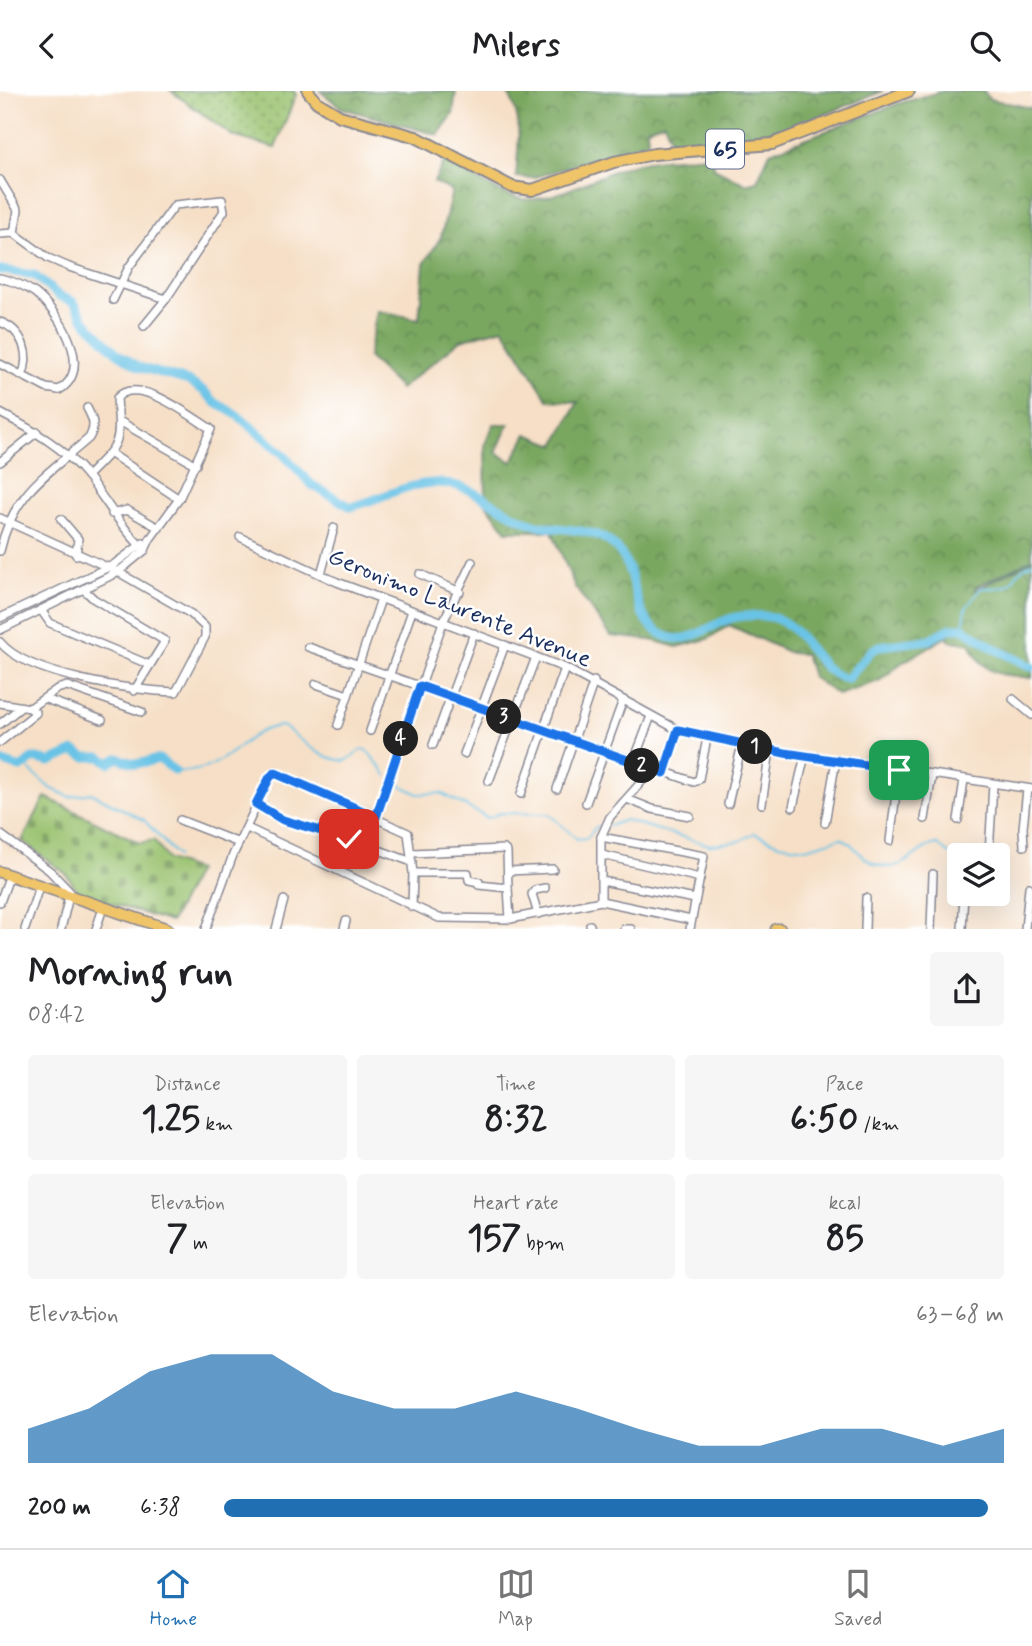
<!DOCTYPE html>
<html lang="en">
<head>
<meta charset="utf-8">
<style>
	body { margin:0; font-family:Mynerve,sans-serif; background:#f6f6f6; color:#202124; height:100vh; display:flex; flex-direction:column; font-size:26px; white-space:nowrap }
	* { box-sizing:border-box; margin:0 }
	p { font-size:23px; color:#757577 }
	.icon { flex:none; width:38px; height:38px; fill:none; stroke:currentColor; stroke-width:2; stroke-linecap:round; stroke-linejoin:round }
	.map { position:relative; height:838px; overflow:hidden }
	.sheet { display:flex; flex-direction:column; background:#fff; flex:1 }
	.sheet>* { flex:none }
	.fabs { position:absolute; left:947px; top:752px; display:grid; gap:14px }
	.fabs a { display:grid; place-items:center; width:63px; height:63px; border-radius:7px; background:#fff; box-shadow:0 7px 28px #0002; font-size:35px }
	.pin { position:absolute; display:grid; place-items:center; width:60px; height:60px; color:#fff; margin:-30px; border-radius:14px; box-shadow:0 4px 10px #0006 }
	.km { position:absolute; width:35px; height:35px; margin:-18px; border-radius:50%; background:#222; color:#fff; font-size:19px; line-height:35px; text-align:center }
	.round { display:grid; place-items:center; flex:none; width:74px; height:74px; border-radius:7px; background:#f6f6f6 }
	.summary { display:flex; align-items:center; justify-content:space-between; height:119px; padding:0 28px }
	h1 { font-size:38px; font-weight:700; line-height:52px }
	.stats { display:grid; grid-template-columns:repeat(3,1fr); gap:10px; height:119px; padding:7px 28px }
	.stats div { display:grid; align-content:center; border-radius:7px; background:#f6f6f6; text-align:center }
	.stats b { font-size:35px; font-weight:700 }
	.stats small { font-size:19px; font-weight:400 }
	.stats p { font-size:19px }
	.chart { height:196px; padding:14px 28px }
	.chart p { display:flex; justify-content:space-between }
	.chart svg { width:100%; height:126px; margin-top:7px; fill:#1f6fb2; opacity:.7 }
	ul { padding:0 28px; list-style:none; font-size:23px }
	li { display:grid; grid-template-columns:112px 84px 1fr; align-items:center; height:52px }
	li i { height:18px; border-radius:9px; background:#1f6fb2 }
	header { display:flex; justify-content:space-between; align-items:center; height:91px; padding:0 28px; background:#fff; font-size:32px; font-weight:700 }
	.tab-bar { display:flex; justify-content:space-around; align-items:center; height:98px; border-top:2px solid #e0e0e0; background:#fff; font-size:19px; color:#757577 }
	.tab-bar a { display:grid; justify-items:center; gap:4px }
	.tab-bar .selected { color:#1f6fb2 }
	.map>svg:first-child { display:block }
	.forest { fill:url(#forest-crowns); stroke:#4a6b5f; stroke-width:2 }
	.cemetery { fill:url(#cemetery-stones); stroke:#5a7866; stroke-width:2 }
	.park { fill:url(#park-dots); stroke:#5a7866; stroke-width:2 }
	.lines { fill:none; stroke-linecap:round; stroke-linejoin:round }
	.stream { stroke:#69c3e6; stroke-width:2 }
	.river { stroke:#69c3e6; stroke-width:9 }
	.minor-casing { stroke:#888792; stroke-width:10 }
	.major-casing { stroke:#888792; stroke-width:13 }
	.highway-casing { stroke:#888792; stroke-width:14 }
	.minor { stroke:#fff; stroke-width:7 }
	.major { stroke:#f0c469; stroke-width:10 }
	.highway { stroke:#f0c469; stroke-width:10 }
	.route-casing { stroke:#fff; stroke-width:14 }
	.route { stroke:#1a73e8; stroke-width:9 }
	.labels { text-anchor:middle; stroke-width:5; stroke-linejoin:round; paint-order:stroke }
	.shield { fill:#fff; stroke:#5f6d8e; stroke-width:2 }
	.shield-label { font-size:23px; font-weight:bold; fill:#1b2f5e }
	.street-label { font-size:24px; fill:#1b2f5e; stroke:#fff }
</style>
</head>
<body>
<header><svg class="icon" aria-label="back" viewBox="0 0 24 24"><path d="M15 5l-7 7 7 7"/></svg>Milers<svg class="icon" aria-label="search" viewBox="0 0 24 24"><circle cx="10" cy="10" r="6"/><path d="M15 15l6 6"/></svg></header>
<div class="map">
<svg width="1032" height="838" viewBox="0 0 1032 838">
	<defs>
		<pattern id="forest-crowns" width="20" height="18" patternUnits="userSpaceOnUse" patternTransform="scale(1.75)"><rect width="20" height="18" fill="#7aa760"/><path d="M2 6a3 3 0 1 1 6 0M12 15a3 3 0 1 1 6 0" fill="none" stroke="#638852"/></pattern>
		<pattern id="cemetery-stones" width="16" height="16" patternUnits="userSpaceOnUse" patternTransform="scale(1.75)"><rect width="16" height="16" fill="#98c16d"/><path d="M2 7V4a2 2 0 0 1 4 0v3zM10 15v-3a2 2 0 0 1 4 0v3z" fill="#7b9d5d"/></pattern>
		<pattern id="park-dots" width="8" height="8" patternUnits="userSpaceOnUse" patternTransform="scale(1.75)"><rect width="8" height="8" fill="#98c16d"/><path d="M2 2h.1M6 6h.1" fill="none" stroke="#7b9d5d" stroke-width="1.8" stroke-linecap="round"/></pattern>
	</defs>
	<rect width="100%" height="100%" fill="#fff"/>
	<filter id="ink" filterUnits="userSpaceOnUse"><feTurbulence type="fractalNoise" baseFrequency=".0143" numOctaves="2"/><feDisplacementMap in="SourceGraphic" scale="14" xChannelSelector="R" yChannelSelector="G"/><feConvolveMatrix kernelMatrix="1 2 1 2 8 2 1 2 1" color-interpolation-filters="sRGB"/></filter>
	<filter id="wash" filterUnits="userSpaceOnUse"><feTurbulence type="fractalNoise" baseFrequency=".00686" numOctaves="4" result="noise"/><feDisplacementMap in="SourceGraphic" scale="28" xChannelSelector="R" yChannelSelector="G"/><feGaussianBlur stdDeviation="1.57" result="paint"/><feColorMatrix in="noise" values="0 0 0 0 0 0 0 0 0 0 0 0 0 0 0 0 0 1.4 0 .05"/><feComposite in="paint" operator="in"/></filter>
	<g filter="url(#wash)">
		<rect width="100%" height="100%" fill="#f6dfc6"/>
		<g class="forest">
			<polygon points="320,0 456,0 453,23 438,44 342,17"/>
			<path d="M506,0h377l-87,35 -43,10 -81,6 -8,-20 -17,6 1,13 -115,37 -17,-1c2,-28 8,-63 -10,-86z"/>
			<path d="M943,0h41l5,8 43,9v451l-55,27 -3,5 58,-31v118c-34,-5 -47,0 -62,-35l-20,-2 -3,-4 5,-10 -6,10 -46,27 -21,17 -41,14 -26,-18 -7,-23 -15,-1 -61,-28 -21,14 -31,8 -26,-7 -40,-4 -36,-49 -23,-56h-45l-21,-27 -1,-60 9,-20h15l-13,28 16,10 15,-28 28,11 23,-43 -30,-2 -45,-72 -42,12 -61,49 -32,-32 9,-46 42,8 5,-55 17,-27 11,-46 -18,-9 11,-22c24,13 51,34 78,39 30,4 77,-26 108,-34 25,-8 54,-7 81,-9l2,12 31,16 12,-3 13,-29 130,-49z"/>
		</g>
		<polygon class="cemetery" points="45,706 140,752 154,749 168,769 197,779 171,831 80,803 66,783 22,750"/>
		<polygon class="park" points="171,0 294,0 296,3 275,57 233,45"/>
		<g class="lines">
			<g class="stream">
				<path d="M963,537l3,-20 15,-20c46,1 21,-11 51,-25"/>
				<polyline points="25,675 50,697 70,706 91,702 144,729 177,765"/>
				<path d="M175,680c52,6 69,-45 108,-45 20,15 36,33 63,35l14,-11h7l20,26"/>
				<polyline points="391,689 418,703 441,702 488,727 500,722 549,723 577,748 587,747 596,736 603,735"/>
				<path d="M609,735l16,-6 85,25 30,-4 14,-8 25,11 27,4 35,-10c14,5 17,18 30,24 33,16 42,-14 65,-18l18,13"/>
			</g>
			<g class="river">
				<path d="M0,179l34,5 25,21 15,6 11,19 32,32 22,14 49,14 16,10 12,12 21,12 45,38 30,32 39,22c30,-8 55,-24 86,-24 38,0 62,30 97,41 28,8 64,1 84,26 21,25 12,65 42,83 25,16 46,-6 69,-14 11,-4 30,-4 42,-2 35,8 43,56 76,62l24,-28 9,-5 49,-6 22,-12h12l34,22 35,17"/>
				<polyline points="0,670 21,677 33,667 50,671 74,660 85,666 101,666 109,672 118,667 136,673 159,668 175,680"/>
			</g>
		</g>
	</g>
	<g filter="url(#ink)">
		<g class="lines">
			<g class="minor-casing">
				<g id="minor">
					<polyline points="0,89 18,119 14,142"/>
					<polyline points="0,143 14,142 48,167 69,176 166,208"/>
					<path d="M0,187c12,3 24,7 35,15 22,17 61,75 24,97"/>
					<polyline points="113,209 129,176 175,114 222,109 224,120 166,208 144,235"/>
					<path d="M0,231c23,8 31,33 22,54"/>
					<polyline points="0,273 46,297 59,299"/>
					<path d="M0,322c33,17 65,35 88,64 19,25 34,52 57,73"/>
					<polyline points="121,331 196,374"/>
					<polyline points="110,362 179,408"/>
					<polyline points="0,371 37,341"/>
					<polyline points="112,423 127,419 159,437"/>
					<path d="M0,427l118,54 73,42 14,13v10l-29,55c-43,-1 -149,-16 -176,-50"/>
					<polyline points="61,428 78,448 76,464"/>
					<polyline points="240,446 337,491 565,577 678,639 785,661 1032,698"/>
					<path d="M0,460c13,-59 47,-76 89,-113 7,-12 4,-19 -2,-30"/>
					<polyline points="321,483 334,437"/>
					<polyline points="420,483 460,501"/>
					<polyline points="83,498 94,508 165,550 134,600"/>
					<polyline points="41,519 50,532 150,574"/>
					<polyline points="0,527 113,474 143,452"/>
					<path d="M0,539l118,-58 27,-22 5,-11 29,-40 32,-70c-21,-13 -74,-55 -94,-31 3,47 5,43 -30,78"/>
					<polyline points="308,556 694,691 699,688 707,647"/>
					<polyline points="316,593 348,604"/>
					<polyline points="46,608 102,629"/>
					<polyline points="1013,608 1032,624"/>
					<polyline points="0,612 30,617 57,598 67,595 142,621"/>
					<polyline points="0,633 21,616"/>
					<polyline points="338,634 381,508"/>
					<polyline points="370,640 412,520"/>
					<polyline points="0,651 36,622 30,617"/>
					<polyline points="433,654 474,542"/>
					<polyline points="464,663 505,554"/>
					<polyline points="633,672 651,625"/>
					<polyline points="664,682 678,639"/>
					<polyline points="489,690 536,566"/>
					<polyline points="557,698 594,590"/>
					<polyline points="521,703 565,577"/>
					<polyline points="627,708 652,718 690,725"/>
					<polyline points="586,712 623,609"/>
					<polyline points="256,713 283,729 349,748 412,771"/>
					<polyline points="728,713 742,653"/>
					<polyline points="762,713 770,659"/>
					<polyline points="793,716 805,664"/>
					<polyline points="376,726 443,531 472,471"/>
					<polyline points="925,728 932,684"/>
					<polyline points="180,729 239,752"/>
					<polyline points="958,729 964,689"/>
					<polyline points="825,732 836,669"/>
					<polyline points="247,737 439,827 510,828 601,810 691,829"/>
					<polyline points="0,743 50,780 70,801 61,838"/>
					<polyline points="601,746 704,765 690,838"/>
					<polyline points="890,750 899,679"/>
					<polyline points="1024,755 1023,737 1027,698"/>
					<polyline points="412,762 504,758 507,761 508,797 479,794 479,791 469,789 468,782 413,782"/>
					<polyline points="989,763 993,693"/>
					<polyline points="602,764 700,787"/>
					<polyline points="508,780 553,778"/>
					<polyline points="602,790 695,808"/>
					<polyline points="508,797 510,828"/>
					<polyline points="601,810 601,746 610,726 652,679"/>
					<polyline points="0,811 8,789"/>
					<polyline points="538,823 532,803 535,799 545,797"/>
					<polyline points="590,834 591,838"/>
					<polyline points="25,838 38,799"/>
					<polyline points="96,838 103,817"/>
					<polyline points="206,838 233,764 270,686 275,682 408,742 413,782 412,816"/>
					<polyline points="276,838 284,809"/>
					<polyline points="344,838 346,830"/>
					<polyline points="624,838 631,838"/>
					<polyline points="865,838 866,807"/>
					<polyline points="931,838 933,783"/>
					<polyline points="962,838 964,803"/>
					<polyline points="1025,838 1029,796"/>
				</g>
			</g>
			<g class="major-casing">
				<g id="major">
					<polyline points="0,781 168,838"/>
					<polyline points="776,838 780,838"/>
				</g>
			</g>
			<g class="highway-casing">
				<polyline id="highway" points="308,0 317,11 340,25 416,46 512,96 532,99 614,71 654,63 772,53 909,0"/>
			</g>
			<use href="#minor" class="minor"/>
			<use href="#major" class="major"/>
			<use href="#highway" class="highway"/>
		</g>
	</g>
	<g class="lines" filter="url(#ink)">
		<g class="route-casing">
			<polyline id="route" points="349,748 283,729 256,713 270,686 275,682 376,726 420,595 664,682 678,639 785,662 899,679"/>
		</g>
		<use href="#route" class="route"/>
	</g>
	<g class="labels">
		<rect class="shield" x="706" y="38.5" width="38" height="39" rx="5"/>
		<g class="shield-label">
			<text x="725" y="66">65</text>
		</g>
		<g class="street-label">
			<text transform="translate(460 516) rotate(22)" y="8">Geronimo Laurente Avenue</text>
		</g>
	</g>
</svg>
<div class="fabs">
<a><svg class="icon" aria-label="layers" viewBox="0 0 24 24"><path d="M12 4l9 5-9 5-9-5zM3 14l9 5 9-5"/></svg></a>
</div>
<div class="pin" style="left:899px;top:679px;background:#1e9e55"><svg class="icon" aria-label="arrive" viewBox="0 0 24 24"><path d="M6 21V4h12l-3 4 3 4H6"/></svg></div>
<div class="pin" style="left:349px;top:748px;background:#d93025"><svg class="icon" aria-label="check" viewBox="0 0 24 24"><path d="M5 12l5 5 9-10"/></svg></div>
<b class="km" style="left:755px;top:656px">1</b>
<b class="km" style="left:642px;top:675px">2</b>
<b class="km" style="left:504px;top:626px">3</b>
<b class="km" style="left:401px;top:648px">4</b>
</div>
<section class="sheet">
<div class="summary"><div><h1>Morning run</h1><p>08:42</p></div><a class="round"><svg class="icon" aria-label="share" viewBox="0 0 24 24"><path d="M12 15V3M7 8l5-5 5 5M5 13v7h14v-7"/></svg></a></div>
<div class="stats">
<div><p>Distance</p><b>1.25<small> km</small></b></div>
<div><p>Time</p><b>8:32</b></div>
<div><p>Pace</p><b>6:50<small> /km</small></b></div>
</div>
<div class="stats">
<div><p>Elevation</p><b>7<small> m</small></b></div>
<div><p>Heart rate</p><b>157<small> bpm</small></b></div>
<div><p>kcal</p><b>85</b></div>
</div>
<div class="chart"><p><span>Elevation</span>63–68 m</p>
<svg viewBox="0 0 160 44" preserveAspectRatio="none"><path d="M0 44V32L10 25L20 12L30 6L40 6L50 19L60 25L70 25L80 19L90 25L100 32L110 38L120 38L130 32L140 32L150 38L160 32V44z"/></svg>
</div>
<ul>
<li><b>200 m</b>6:38<i style="width:98%"></i></li>
</ul>
</section>
<nav class="tab-bar">
<a class="selected"><svg class="icon" aria-label="home" viewBox="0 0 24 24"><path d="M3 11l9-7 9 7M6 9v11h12V9"/></svg>Home</a>
<a><svg class="icon" aria-label="map" viewBox="0 0 24 24"><path d="M3 6l6-2 6 2 6-2v14l-6 2-6-2-6 2zM9 4v14M15 6v14"/></svg>Map</a>
<a><svg class="icon" aria-label="saved" viewBox="0 0 24 24"><path d="M7 4h10v16l-5-4-5 4z"/></svg>Saved</a>
</nav>
</body>
</html>
